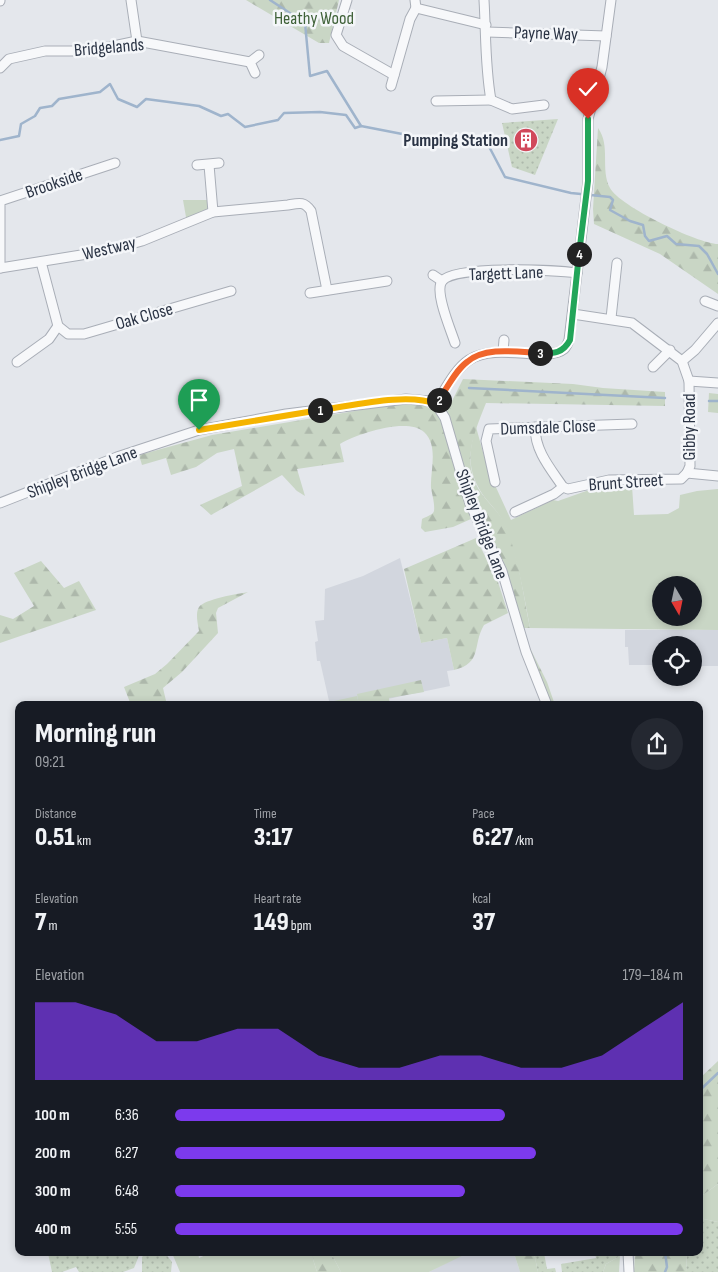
<!DOCTYPE html>
<html lang="en">
<head>
<meta charset="utf-8">
<style>
	body { margin:0; font-family:"Sofia Sans Condensed",sans-serif; background:#242831; color:#f1f3f6; height:100vh; display:flex; flex-direction:column; font-size:19px; white-space:nowrap }
	* { box-sizing:border-box; margin:0 }
	p { font-size:16px; color:#9ea1a6 }
	.icon { flex:none; width:28px; height:28px; fill:none; stroke:currentColor; stroke-width:2; stroke-linecap:round; stroke-linejoin:round }
	.map { position:relative; flex:1; overflow:hidden }
	.panel { position:absolute; left:15px; top:701px; width:688px; height:555px; display:flex; flex-direction:column; background:#171b24; border-radius:10px; box-shadow:0 2px 8px #0003 }
	.panel>* { flex:none }
	.needle { width:32px; rotate:171deg }
	.tools { position:absolute; left:652px; top:576px; display:grid; gap:10px }
	.tools a { display:grid; place-items:center; width:50px; height:50px; border-radius:50%; background:#171b24; box-shadow:0 2px 8px #0003; font-size:25px }
	.pin { position:absolute; display:grid; place-items:center; width:42px; height:42px; color:#fff; margin:-51px -21px; border-radius:50% 50% 50% 0; rotate:-45deg; box-shadow:0 0 5px #0007 }
	.pin .icon { rotate:45deg }
	.km { position:absolute; width:25px; height:25px; margin:-12px; border-radius:50%; background:#222; color:#fff; font-size:14px; line-height:25px; text-align:center }
	.round { display:grid; place-items:center; flex:none; width:52px; height:52px; border-radius:26px; background:#242831 }
	.head { display:flex; align-items:center; justify-content:space-between; height:85px; padding:0 20px }
	h1 { font-size:28px; font-weight:800; line-height:38px }
	.stats { display:grid; grid-template-columns:repeat(3,1fr); gap:8px; height:85px; padding:5px 20px }
	.stats div { display:grid; align-content:center }
	.stats b { font-size:25px; font-weight:800 }
	.stats small { font-size:14px; font-weight:400 }
	.stats p { font-size:14px }
	.chart { height:140px; padding:10px 20px }
	.chart p { display:flex; justify-content:space-between }
	.chart svg { width:100%; height:90px; margin-top:5px; fill:#7c3aed; opacity:.7 }
	ul { padding:0 20px; list-style:none; font-size:16px }
	li { display:grid; grid-template-columns:80px 60px 1fr; align-items:center; height:38px }
	li i { height:12px; border-radius:6px; background:#7c3aed }
	.map>svg:first-child { display:block }
	.built { fill:#d2d6de }
	.green { fill:#c9d6c5; fill-rule:evenodd }
	.forest { fill:url(#forest-firs) }
	.garden { fill:url(#garden-dots) }
	.lines { fill:none; stroke-linecap:round; stroke-linejoin:round }
	.stream { stroke:#9fb4cc; stroke-width:2.5 }
	.minor-casing { stroke:#a9aeb7; stroke-width:11 }
	.minor { stroke:#f7f8fa; stroke-width:9 }
	.split-1-casing { stroke:#fff; stroke-width:10 }
	.split-2-casing { stroke:#fff; stroke-width:10 }
	.split-3-casing { stroke:#fff; stroke-width:10 }
	.split-4-casing { stroke:#fff; stroke-width:10 }
	.split-5-casing { stroke:#fff; stroke-width:10 }
	.split-1 { stroke:#f5b400; stroke-width:6 }
	.split-2 { stroke:#f5b400; stroke-width:6 }
	.split-3 { stroke:#f0652b; stroke-width:6 }
	.split-4 { stroke:#22a559; stroke-width:6 }
	.split-5 { stroke:#22a559; stroke-width:6 }
	.labels { text-anchor:middle; stroke-width:5; stroke-linejoin:round; paint-order:stroke }
	.park-label { font-size:18px; fill:#3f6138; stroke:#f4f6f9 }
	.street-label { font-size:18px; fill:#2b3445; stroke:#f4f6f9 }
	.poi-label { font-size:18px; font-weight:bold; fill:#2b3445; stroke:#f4f6f9; text-anchor:end }
</style>
</head>
<body>
<div class="map">
<svg width="718" height="1272" viewBox="0 0 718 1272">
	<defs>
		<pattern id="forest-firs" width="22" height="20" patternUnits="userSpaceOnUse" patternTransform="scale(1.25)"><rect width="22" height="20" fill="#c9d6c5"/><path d="M5 1l3.5 6h-7zM16 11l3.5 6h-7z" fill="#adb8ab"/></pattern>
		<pattern id="garden-dots" width="8" height="8" patternUnits="userSpaceOnUse" patternTransform="scale(1.25)"><rect width="8" height="8" fill="#c9d6c5"/><path d="M2 2h.1M6 6h.1" fill="none" stroke="#adb8ab" stroke-width="1.8" stroke-linecap="round"/></pattern>
	</defs>
	<rect width="100%" height="100%" fill="#e4e7ec"/>
	<g class="built">
		<polygon points="400,558 421,643 447,638 454,670 447,671 450,686 359,705 335,705 334,701 329,701 320,661 317,661 315,642 318,641 315,621 324,620 325,589 363,576"/>
		<polygon points="625,630 718,630 718,666 694,666 694,645 661,645 661,665 629,665 628,647 625,647"/>
		<polygon points="468,1252 514,1253 520,1272 429,1272"/>
	</g>
	<g class="green">
		<polygon points="183,200 208,200 208,209 193,217 186,217"/>
		<polygon points="709,393 718,394 718,413 708,412"/>
		<path d="M476,427l12,43 23,50 42,-20 5,1 31,-11 43,-4 2,29 34,-1 11,-6 1,-13 17,-4 21,-2v141l-188,-2c-6,-34 -12,-67 -24,-100 -4,-11 -12,-20 -20,-29 -18,-24 -19,-44 -10,-72zM661,585h33v33h-33z"/>
		<polygon points="357,696 359,705 335,705 334,701"/>
		<polygon points="718,1184 718,1222 699,1218 699,1198"/>
		<polygon points="212,1252 311,1253 317,1272 180,1272 172,1253 198,1253 199,1258"/>
		<polygon points="331,1253 468,1253 429,1272 341,1272"/>
	</g>
	<g class="forest">
		<polygon points="246,0 339,0 329,43 319,43"/>
		<path d="M598,128c13,18 2,41 12,60 9,18 89,56 108,56v50l-58,-40 -66,-30 -1,-15z"/>
		<path d="M463,379l110,5 30,4 62,4v14l-179,-3c-12,30 -26,61 -4,91 7,10 18,19 23,30 14,34 18,69 25,104h-6l-16,-52 -28,-61 -27,12 -28,5 -4,-4 1,-9c3,-2 11,-4 12,-8 1,-7 -2,-17 -3,-23 -1,-17 8,-42 -7,-56 -17,-15 -67,2 -84,12l4,18 -47,7 8,27 -8,-5 -15,-16 -71,40 -11,-10 42,-19 -8,-37 -17,4 -21,14 -25,8 -5,-17 -24,7 -3,-10 73,-20 196,-33 13,2 18,9 8,-2z"/>
		<path d="M476,538l22,44 10,31 -24,12c-12,20 -1,38 -30,45l-7,-32 -26,5 -17,-74z"/>
		<polygon points="41,561 64,588 79,581 96,610 0,643 0,615 13,619 34,606 14,573"/>
		<path d="M248,592l-30,16 -2,5 2,20 -36,39 -19,16 4,17h-36l-7,-18 31,-13 12,-10 32,-33c-1,-7 -4,-18 0,-24 6,-8 38,-13 49,-15z"/>
		<polygon points="530,648 547,682 555,705 551,705 530,655"/>
		<polygon points="421,680 424,692 389,698 390,705 359,705 357,694"/>
		<polygon points="718,1061 718,1184 699,1198 699,1079"/>
		<polygon points="311,1253 331,1253 341,1272 317,1272"/>
		<polygon points="514,1253 534,1253 538,1272 520,1272"/>
		<polygon points="635,1253 687,1253 686,1272 634,1272"/>
		<polygon points="620,1256 619,1272 603,1272 606,1264"/>
	</g>
	<g class="garden">
		<polygon points="558,119 535,175 512,167 502,123"/>
		<polygon points="699,1218 718,1222 718,1272 686,1272 687,1253 699,1252"/>
		<polygon points="147,1252 165,1253 172,1262 171,1272 142,1272 142,1257"/>
		<polygon points="48,1253 48,1252 140,1253 134,1268 123,1272 79,1272 76,1267 62,1272 52,1272"/>
		<polygon points="534,1253 544,1253 547,1269 555,1268 556,1272 538,1272"/>
		<polygon points="595,1253 619,1253 620,1256 606,1264 603,1272 562,1272 561,1264 596,1258"/>
	</g>
	<g class="lines">
		<g class="stream">
			<polyline points="270,0 305,23 310,76 327,71 361,126"/>
			<polyline points="0,140 19,136 21,124 35,116 40,108 52,106 59,99 100,92 110,84 118,99 137,107 146,99 199,106 221,116 228,114 245,127 278,120 284,113 320,112 346,115 355,128 361,126 464,146 471,138 484,137 505,177 571,193 610,197 613,200 610,210 630,221 643,225 645,236 649,241 667,236 676,244 699,246 707,254 718,274"/>
			<polyline points="469,388 665,398"/>
			<polyline points="709,401 718,401"/>
			<polyline points="699,1091 718,1073"/>
			<polyline points="665,1272 667,1267 665,1252"/>
		</g>
		<g class="minor-casing">
			<g id="minor">
				<polyline points="131,0 137,41"/>
				<polyline points="347,0 336,35 343,46 394,75"/>
				<polyline points="415,0 416,8 486,25"/>
				<path d="M484,0c2,34 1,67 7,100l21,9 32,-4"/>
				<polyline points="0,1 0,0"/>
				<polyline points="487,32 606,36"/>
				<polyline points="0,68 9,59 45,51 90,51 137,41 250,62"/>
				<polyline points="255,73 250,62 259,55"/>
				<polyline points="391,86 410,19 416,8"/>
				<polyline points="436,101 491,100"/>
				<polyline points="197,165 219,163"/>
				<polyline points="209,165 213,212"/>
				<polyline points="41,262 58,326 68,334 84,334 231,291"/>
				<path d="M0,268l106,-17 36,-10 71,-29 75,-7c11,-2 16,-4 23,6l16,79"/>
				<polyline points="0,268 0,201 115,163"/>
				<polyline points="433,275 442,281"/>
				<polyline points="310,293 387,281"/>
				<polyline points="705,301 718,306"/>
				<polyline points="573,314 632,323 682,361 689,381 690,466 687,473"/>
				<polyline points="611,318 617,263"/>
				<path d="M455,343c-4,-13 -21,-51 -13,-62 13,-16 113,-11 135,-8"/>
				<polyline points="503,351 504,340"/>
				<polyline points="682,361 695,350 718,323"/>
				<polyline points="17,362 49,339 58,326"/>
				<polyline points="653,367 670,350"/>
				<polyline points="689,381 718,383"/>
				<path d="M436,404c9,-14 19,-35 33,-44 27,-18 78,3 95,-11 2,-2 4,-6 5,-9l19,-159v-62l14,-52 9,-67"/>
				<path d="M535,427c0,24 15,41 28,60"/>
				<polyline points="687,473 718,476"/>
				<polyline points="495,482 486,441 489,429 632,424"/>
				<polyline points="0,503 117,457 199,430 286,414 406,399 429,401 436,404 445,418 470,504 502,571 526,652 547,705"/>
				<polyline points="515,512 554,494 563,487 568,489 609,480 681,479 687,473"/>
				<polyline points="628,1252 629,1272"/>
			</g>
		</g>
		<use href="#minor" class="minor"/>
	</g>
	<g class="lines">
		<g class="split-1-casing">
			<polyline id="split-1" points="199,430 320,410"/>
		</g>
		<g class="split-2-casing">
			<path id="split-2" d="M320,410c31,-4 88,-18 116,-6l3,-4"/>
		</g>
		<g class="split-3-casing">
			<path id="split-3" d="M439,400c8,-12 16,-29 28,-38 18,-16 51,-10 73,-9"/>
		</g>
		<g class="split-4-casing">
			<path id="split-4" d="M540,353c14,1 23,0 30,-13l9,-86"/>
		</g>
		<g class="split-5-casing">
			<polyline id="split-5" points="579,254 588,181 588,119"/>
		</g>
		<use href="#split-1" class="split-1"/>
		<use href="#split-2" class="split-2"/>
		<use href="#split-3" class="split-3"/>
		<use href="#split-4" class="split-4"/>
		<use href="#split-5" class="split-5"/>
	</g>
	<defs>
		<g id="building-disc" transform="scale(1.25)"><circle r="9.5" fill="#d1495b" stroke="#f4f6f9"/><path d="M-4-6H4V6H1V3H-1V6H-4ZM-2.5-4.3h1.7v1.8h-1.7ZM.8-4.3h1.7v1.8H.8ZM-2.5-1h1.7V.8h-1.7ZM.8-1h1.7V.8H.8Z" fill="#fff"/></g>
	</defs>
	<g fill-rule="evenodd">
		<use href="#building-disc" x="526" y="140"/>
	</g>
	<g class="labels">
		<g class="park-label">
			<text x="314" y="24">Heathy Wood</text>
		</g>
		<g class="street-label">
			<text transform="translate(546 33) rotate(2)" y="6">Payne Way</text>
			<text transform="translate(109 47) rotate(-5)" y="6">Bridgelands</text>
			<text transform="translate(54 183) rotate(-19)" y="6">Brookside</text>
			<text transform="translate(109 248) rotate(-13)" y="6">Westway</text>
			<text transform="translate(506 273) rotate(-2)" y="6">Targett Lane</text>
			<text transform="translate(144 316) rotate(-16)" y="6">Oak Close</text>
			<text transform="translate(548 427) rotate(-2)" y="6">Dumsdale Close</text>
			<text transform="translate(689 427) rotate(-90)" y="6">Gibby Road</text>
			<text transform="translate(82 472) rotate(-21)" y="6">Shipley Bridge Lane</text>
			<text transform="translate(626 482) rotate(-4)" y="6">Brunt Street</text>
			<text transform="translate(482 524) rotate(69)" y="6">Shipley Bridge Lane</text>
		</g>
		<g class="poi-label">
			<text x="508" y="146">Pumping Station</text>
		</g>
	</g>
</svg>
<div class="tools">
<a><svg class="needle" viewBox="-14 -14 28 28"><path d="M0-13l5 13h-10z" fill="#e53935"/><path d="M0 13l5-13h-10z" fill="#9ea1a6"/></svg></a>
<a><svg class="icon" aria-label="locate" viewBox="0 0 24 24"><circle cx="12" cy="12" r="6"/><path d="M12 2v4M12 18v4M2 12h4M18 12h4"/></svg></a>
</div>
<div class="pin" style="left:199px;top:430px;background:#1e9e55"><svg class="icon" aria-label="arrive" viewBox="0 0 24 24"><path d="M6 21V4h12l-3 4 3 4H6"/></svg></div>
<div class="pin" style="left:588px;top:119px;background:#d93025"><svg class="icon" aria-label="check" viewBox="0 0 24 24"><path d="M5 12l5 5 9-10"/></svg></div>
<b class="km" style="left:320px;top:410px">1</b>
<b class="km" style="left:439px;top:400px">2</b>
<b class="km" style="left:540px;top:353px">3</b>
<b class="km" style="left:579px;top:254px">4</b>
<section class="panel">
<div class="head"><div><h1>Morning run</h1><p>09:21</p></div><a class="round"><svg class="icon" aria-label="share" viewBox="0 0 24 24"><path d="M12 15V3M7 8l5-5 5 5M5 13v7h14v-7"/></svg></a></div>
<div class="stats">
<div><p>Distance</p><b>0.51<small> km</small></b></div>
<div><p>Time</p><b>3:17</b></div>
<div><p>Pace</p><b>6:27<small> /km</small></b></div>
</div>
<div class="stats">
<div><p>Elevation</p><b>7<small> m</small></b></div>
<div><p>Heart rate</p><b>149<small> bpm</small></b></div>
<div><p>kcal</p><b>37</b></div>
</div>
<div class="chart"><p><span>Elevation</span>179–184 m</p>
<svg viewBox="0 0 160 44" preserveAspectRatio="none"><path d="M0 44V6L10 6L20 12L30 25L40 25L50 19L60 19L70 32L80 38L90 38L100 32L110 32L120 38L130 38L140 32L150 19L160 6V44z"/></svg>
</div>
<ul>
<li><b>100 m</b>6:36<i style="width:65%"></i></li>
<li><b>200 m</b>6:27<i style="width:71%"></i></li>
<li><b>300 m</b>6:48<i style="width:57%"></i></li>
<li><b>400 m</b>5:55<i style="width:100%"></i></li>
</ul>
</section>
</div>
</body>
</html>
